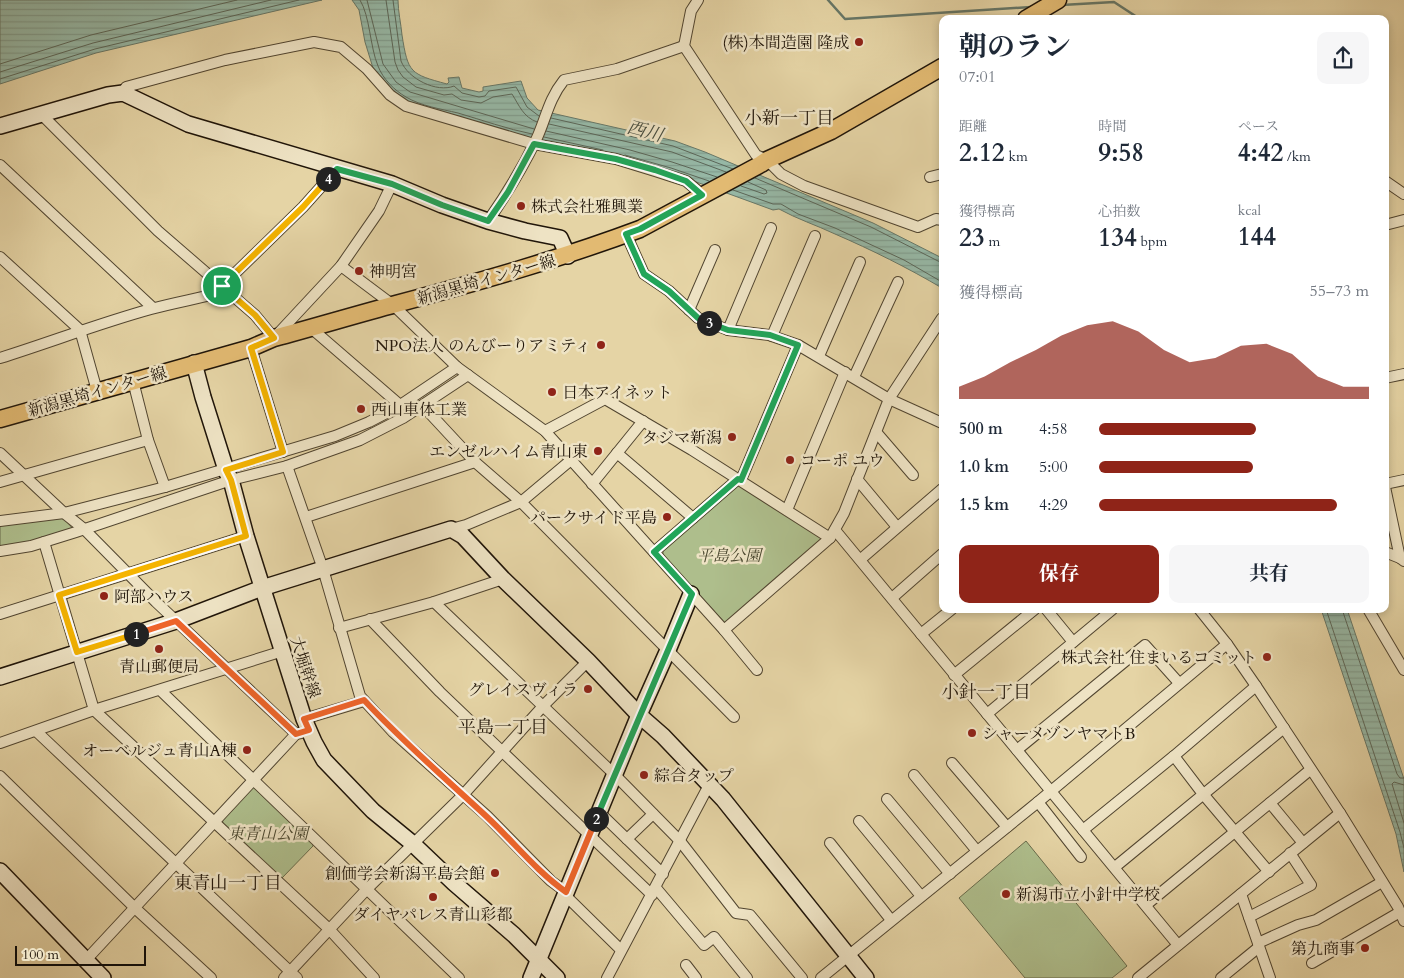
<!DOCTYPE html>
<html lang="ja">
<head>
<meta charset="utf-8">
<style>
	body { margin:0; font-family:Cardo,"Noto Serif JP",serif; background:#f6f6f7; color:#1f2937; height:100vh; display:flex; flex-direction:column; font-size:19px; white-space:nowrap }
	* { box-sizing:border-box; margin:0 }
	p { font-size:16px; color:#747a83 }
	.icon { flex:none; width:28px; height:28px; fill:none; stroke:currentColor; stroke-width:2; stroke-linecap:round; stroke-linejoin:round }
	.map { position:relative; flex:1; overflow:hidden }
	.panel { position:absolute; left:939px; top:15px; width:450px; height:598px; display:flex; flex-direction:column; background:#fff; border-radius:10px; box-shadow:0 2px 8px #0003 }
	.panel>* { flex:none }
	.scale { position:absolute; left:15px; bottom:12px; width:131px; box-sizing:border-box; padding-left:5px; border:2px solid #201509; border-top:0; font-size:14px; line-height:18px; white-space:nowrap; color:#201509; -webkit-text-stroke:4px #eee3c4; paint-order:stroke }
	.pin { position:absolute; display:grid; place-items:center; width:42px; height:42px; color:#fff; margin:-21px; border:2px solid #fff; border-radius:50%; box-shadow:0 1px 5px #0007 }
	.km { position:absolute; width:25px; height:25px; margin:-12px; border-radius:50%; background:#222; color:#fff; font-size:14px; line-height:25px; text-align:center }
	.round { display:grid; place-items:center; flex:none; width:52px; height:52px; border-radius:10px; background:#f6f6f7 }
	.summary { display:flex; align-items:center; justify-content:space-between; height:85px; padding:0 20px }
	h1 { font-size:28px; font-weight:700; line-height:38px }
	.metrics { display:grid; grid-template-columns:repeat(3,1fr); gap:8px; height:85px; padding:5px 20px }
	.metrics div { display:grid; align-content:center }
	.metrics b { font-size:25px; font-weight:700 }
	.metrics small { font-size:14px; font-weight:400 }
	.metrics p { font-size:14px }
	.chart { height:140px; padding:10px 20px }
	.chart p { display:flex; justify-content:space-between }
	.chart svg { width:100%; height:90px; margin-top:5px; fill:#8f2418; opacity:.7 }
	.button { display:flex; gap:10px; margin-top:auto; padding:10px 20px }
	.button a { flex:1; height:58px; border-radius:10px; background:#8f2418; color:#fff; font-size:20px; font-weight:700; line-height:58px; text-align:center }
	.button a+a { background:#f6f6f7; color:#1f2937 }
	ul { padding:0 20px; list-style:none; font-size:16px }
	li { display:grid; grid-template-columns:80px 60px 1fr; align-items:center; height:38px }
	li i { height:12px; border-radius:6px; background:#8f2418 }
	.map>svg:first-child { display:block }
	.green { fill:#aebe8c; stroke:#676a4a }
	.water { fill:url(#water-rules); stroke:#677767 }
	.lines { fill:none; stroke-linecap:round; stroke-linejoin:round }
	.shore { stroke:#5b6658; stroke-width:1 }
	.stream { stroke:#677767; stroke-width:2.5 }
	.street-casing { stroke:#514530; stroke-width:12 }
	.secondary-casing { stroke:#201509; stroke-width:18 }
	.primary-casing { stroke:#201509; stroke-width:19 }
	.street { stroke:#eee3c4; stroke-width:10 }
	.secondary { stroke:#eee3c4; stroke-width:15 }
	.primary { stroke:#e2ba72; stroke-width:16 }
	.split-1-casing { stroke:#fff; stroke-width:10 }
	.split-2-casing { stroke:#fff; stroke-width:10 }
	.split-3-casing { stroke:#fff; stroke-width:10 }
	.split-4-casing { stroke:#fff; stroke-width:10 }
	.split-5-casing { stroke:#fff; stroke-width:10 }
	.split-1 { stroke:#f5b400; stroke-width:6 }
	.split-2 { stroke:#f0652b; stroke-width:6 }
	.split-3 { stroke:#22a559; stroke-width:6 }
	.split-4 { stroke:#22a559; stroke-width:6 }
	.split-5 { stroke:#f5b400; stroke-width:6 }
	.poi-dot { fill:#8f2418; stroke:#eee3c4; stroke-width:2 }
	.labels { text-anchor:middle; stroke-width:5; stroke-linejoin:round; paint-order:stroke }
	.poi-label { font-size:16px; fill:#201509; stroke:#eee3c4; text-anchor:end }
	.street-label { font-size:16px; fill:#201509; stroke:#eee3c4 }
	.park-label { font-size:16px; font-style:italic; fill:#4b4830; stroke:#eee3c4 }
	.neighbourhood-label { font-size:18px; fill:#201509; stroke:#eee3c4 }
	.water-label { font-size:18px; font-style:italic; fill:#494e40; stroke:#eee3c4 }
</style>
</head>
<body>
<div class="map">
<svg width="1404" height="978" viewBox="0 0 1404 978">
	<defs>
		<pattern id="water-rules" width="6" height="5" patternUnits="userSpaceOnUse" patternTransform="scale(1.25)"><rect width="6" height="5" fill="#96b8a6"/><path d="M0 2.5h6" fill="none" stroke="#819d8e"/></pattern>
	</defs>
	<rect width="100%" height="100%" fill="#e5d4a5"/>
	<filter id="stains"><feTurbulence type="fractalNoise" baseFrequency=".004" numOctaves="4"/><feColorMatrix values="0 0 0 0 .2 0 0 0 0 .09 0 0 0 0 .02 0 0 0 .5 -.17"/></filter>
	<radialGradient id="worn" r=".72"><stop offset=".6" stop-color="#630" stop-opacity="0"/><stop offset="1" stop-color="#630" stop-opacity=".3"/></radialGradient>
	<g class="green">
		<polygon points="740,485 824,538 725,623 663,555 663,550 733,487"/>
		<polygon points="62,516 73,529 18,546 0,547 0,522"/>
		<polygon points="250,786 255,786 313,842 313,846 282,878 278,877 223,824 222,817"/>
		<polygon points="1026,841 1127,966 1112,978 1025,978 959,898"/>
	</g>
	<g class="water">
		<polygon points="0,0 322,0 96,53 0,84"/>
		<path d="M352,0h46c0,11 3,24 4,35 6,38 8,39 45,49l2,-2 -1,-4 11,-1 3,11 17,4 4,-1v-4l38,-6 6,17 11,12 137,31 30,11 168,71 69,35v30c-34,-20 -70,-38 -107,-54 -19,-9 -38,-15 -56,-25l-6,1 -104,-38 -143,-34 -121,-36 -27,-25 -5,-9 -8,-26 -6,-32z"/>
		<polygon points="1321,609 1347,609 1404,779 1404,872 1396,834"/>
	</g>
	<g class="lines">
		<g class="shore">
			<path d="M360,0c10,16 10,47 18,66 5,13 16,24 28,31 15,9 35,12 52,16 24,7 49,16 74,21"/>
			<polyline points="367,0 383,64 396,82 410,92 534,129"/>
			<path d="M386,0l9,62 3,8 5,7 13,10 28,8 8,-1 9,6 20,3 12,-6 19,-3c7,11 11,23 25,28"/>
			<path d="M393,0l8,61c7,18 36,32 53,25l8,7 17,4 6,-1 4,-5 27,-4 11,20 12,9"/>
			<polyline points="0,64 91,35 237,0"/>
			<polyline points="0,72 93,43 271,0"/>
			<polyline points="0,79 95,49 299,0"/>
			<polyline points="551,118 673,146 733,169"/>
			<polyline points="549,124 672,152 726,172"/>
			<polyline points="546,131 630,150 672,162 717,177"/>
			<polyline points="544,137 603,150"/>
			<polyline points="625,155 671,168 709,181"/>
			<polyline points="755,178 871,227 938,261 942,262"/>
			<polyline points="741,186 764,194 767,193 766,190 748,182"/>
			<polyline points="733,190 773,204 781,204 798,214 835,228 904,260 942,282"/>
			<polyline points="1326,609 1400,832 1404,848"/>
			<polyline points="1342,609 1397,774 1400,778 1404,778"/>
			<polyline points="1404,785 1394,782 1392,784 1404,823"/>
		</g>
		<g class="stream">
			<polyline points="828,0 845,19 1031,7"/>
			<polyline points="1062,5 1114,2 1140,19"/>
		</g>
		<g class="street-casing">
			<g id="street">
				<polyline points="698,0 691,11 684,46 756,155 767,160 781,174 804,186 918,227 936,219 942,220"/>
				<polyline points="123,93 126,87 225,60 314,42 341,47 367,69 390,95 406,106 534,144 616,159 655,171 686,181 703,195"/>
				<polyline points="40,113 158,231 255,315 274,338 341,266 379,211 392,184"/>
				<polyline points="0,165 153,308"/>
				<polyline points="930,177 942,174"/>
				<polyline points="1385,181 1404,194"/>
				<path d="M488,221c18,-26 34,-52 48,-81 10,-21 12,-40 28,-60l53,-11 67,-23"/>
				<polyline points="1385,225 1404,220"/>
				<polyline points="626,234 644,274 669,291 698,318 728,330 769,335 798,345 889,399 942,423"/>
				<polyline points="0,257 80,330 97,391"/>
				<polyline points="341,266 393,305 457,367 545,431 724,630 830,538 844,513 889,399 942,318"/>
				<polyline points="222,286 303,207 337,169"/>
				<polyline points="689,310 715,250"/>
				<polyline points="311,328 400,405"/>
				<polyline points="728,330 771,228"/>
				<polyline points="772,336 815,236"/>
				<polyline points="251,348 283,452"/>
				<polyline points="819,356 860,262"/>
				<path d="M0,358c51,-16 100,-35 151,-49 25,-7 51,-11 75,-18"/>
				<polyline points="854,377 898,282"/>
				<polyline points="1385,378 1404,374"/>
				<polyline points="133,381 148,440 165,487"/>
				<polyline points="423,406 475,462 521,502 734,717"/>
				<polyline points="545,431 605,399 692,450 830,538"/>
				<polyline points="876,432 913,475"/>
				<polyline points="0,453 64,513 84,529 156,602 296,734"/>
				<polyline points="617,453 693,518"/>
				<polyline points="287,466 323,569 360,696 393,732 487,816 551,881 566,892"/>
				<polyline points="857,479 897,527"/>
				<polyline points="741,480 798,345"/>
				<polyline points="0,482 148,440"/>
				<polyline points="592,484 643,421"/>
				<polyline points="1385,484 1404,480"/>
				<polyline points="1385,487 1400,558"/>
				<polyline points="787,510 845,372"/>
				<polyline points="306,517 475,462"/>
				<polyline points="0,521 64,513 165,487 335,436 369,422 396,408 457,367"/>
				<polyline points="451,529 466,525 521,502 571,460"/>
				<polyline points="835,530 1178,945"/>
				<polyline points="44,542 94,710 329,929 374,978"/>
				<polyline points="0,551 31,546 76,532 231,480 287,466 360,440 403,418 468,375"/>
				<polyline points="654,552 738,479"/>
				<polyline points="1385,552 1400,558 1404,561"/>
				<polyline points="861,559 942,489"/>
				<polyline points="892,598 942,554"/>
				<polyline points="434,602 615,775 680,841 736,913 750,915 802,978"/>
				<polyline points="1046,609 1073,642"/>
				<polyline points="1199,609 1227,644 1256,686 1340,813 1398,907 1404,921"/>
				<polyline points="1368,609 1404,670"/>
				<polyline points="0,614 246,536"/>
				<polyline points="370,619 440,692 652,895"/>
				<polyline points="339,628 434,602 503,579"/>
				<polyline points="724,630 757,670"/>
				<polyline points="921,634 952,609"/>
				<polyline points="954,675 1035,609"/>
				<polyline points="160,690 459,978"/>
				<polyline points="987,714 1113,609"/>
				<polyline points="304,719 364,701"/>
				<polyline points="36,731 297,978"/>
				<polyline points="0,743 94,710 283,651"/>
				<polyline points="1017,750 1145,645 1179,683"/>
				<polyline points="1174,756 1203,794 1269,872"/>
				<polyline points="952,763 1007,827"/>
				<polyline points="914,775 977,851"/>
				<polyline points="0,776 136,909 211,978"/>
				<polyline points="887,799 950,874"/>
				<polyline points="1038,802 1081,857"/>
				<polyline points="1270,803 1303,843"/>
				<polyline points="599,812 663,874"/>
				<polyline points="859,821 921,896"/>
				<polyline points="1083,830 1174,756 1256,686"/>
				<polyline points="627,839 653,814"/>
				<polyline points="830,843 891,920"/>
				<polyline points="1115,867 1284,728"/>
				<polyline points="656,888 704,945 714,937 747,978"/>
				<polyline points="1241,894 1270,978"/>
				<polyline points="565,895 621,950"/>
				<polyline points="1146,905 1310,770"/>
				<polyline points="1249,917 1311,885 1290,853"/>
				<polyline points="1258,943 1298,925 1316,920 1382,882"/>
				<polyline points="86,960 296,734 301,733"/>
				<polyline points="1312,963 1400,912"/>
				<polyline points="686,965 696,978"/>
				<polyline points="284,978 367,889 463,795 544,705 588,661"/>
				<polyline points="607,978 709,785"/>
				<polyline points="821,978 1038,802 1227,644"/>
				<polyline points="1138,978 1340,813"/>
				<polyline points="1221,978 1259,947"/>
			</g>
		</g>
		<g class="secondary-casing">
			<g id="secondary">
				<polyline points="0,126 108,95 123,93 188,124 392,184 442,205 488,221 525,231 560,238 568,256"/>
				<polyline points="194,363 203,397 227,473 231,480 246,536 304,719 314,742 324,760 373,811 412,843 454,883 514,935 557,978"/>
				<polyline points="0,677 176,621 262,588 451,529 463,536 503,579 588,661 639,715 663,736 723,799 866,978"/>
				<polyline points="0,871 103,978"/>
				<polyline points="531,978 639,715 668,650 691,594"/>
			</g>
		</g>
		<g class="primary-casing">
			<g id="primary">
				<polyline points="1026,19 1058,0"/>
				<path d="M0,419l251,-71 23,-10c41,-11 81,-23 122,-34 82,-22 164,-45 244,-75l121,-65 6,-4 64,-29 111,-64"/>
			</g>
		</g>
		<use href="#street" class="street"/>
		<use href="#secondary" class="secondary"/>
		<use href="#primary" class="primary"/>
	</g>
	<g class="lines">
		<g class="split-1-casing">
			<polyline id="split-1" points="136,634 77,652 59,595 246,536 231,480 226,470 283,452 251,348 274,338 255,315 222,286"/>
		</g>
		<g class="split-2-casing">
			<path id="split-2" d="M136,634l40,-13 120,113 13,-4 -5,-11 60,-19c39,42 81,78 122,116 27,25 50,55 80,76l30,-73"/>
		</g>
		<g class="split-3-casing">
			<polyline id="split-3" points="596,819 692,594 654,552 738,479 741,480 798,345 770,335 728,330 709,323"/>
		</g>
		<g class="split-4-casing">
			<polyline id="split-4" points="328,179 337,169 392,184 442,205 488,221 508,192 534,144 616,159 655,170 686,181 702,195 640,229 626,234 644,274 669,291 698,318 709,323"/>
		</g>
		<g class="split-5-casing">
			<polyline id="split-5" points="222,286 303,207 328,179"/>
		</g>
		<use href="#split-1" class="split-1"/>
		<use href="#split-2" class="split-2"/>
		<use href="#split-3" class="split-3"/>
		<use href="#split-4" class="split-4"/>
		<use href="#split-5" class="split-5"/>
	</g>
	<g class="poi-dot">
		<circle cx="859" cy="42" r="5"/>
		<circle cx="521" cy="206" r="5"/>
		<circle cx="359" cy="271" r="5"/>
		<circle cx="601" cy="345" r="5"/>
		<circle cx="552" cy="392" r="5"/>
		<circle cx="361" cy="409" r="5"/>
		<circle cx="732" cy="437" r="5"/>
		<circle cx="598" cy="451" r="5"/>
		<circle cx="790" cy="460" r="5"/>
		<circle cx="667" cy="517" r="5"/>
		<circle cx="104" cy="596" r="5"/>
		<circle cx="159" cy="649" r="5"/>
		<circle cx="1267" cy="657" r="5"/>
		<circle cx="588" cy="689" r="5"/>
		<circle cx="972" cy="733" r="5"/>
		<circle cx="247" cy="750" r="5"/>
		<circle cx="644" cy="775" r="5"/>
		<circle cx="495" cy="873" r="5"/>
		<circle cx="1006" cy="894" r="5"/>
		<circle cx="433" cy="897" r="5"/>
		<circle cx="1365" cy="948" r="5"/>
	</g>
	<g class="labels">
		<g class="poi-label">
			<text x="849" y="48">(株)本間造園 隆成</text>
			<text x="531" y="212" text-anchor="start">株式会社雅興業</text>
			<text x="369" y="277" text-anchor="start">神明宮</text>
			<text x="591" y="351">NPO法人 のんびーりアミティ</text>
			<text x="562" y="398" text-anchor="start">日本アイネット</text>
			<text x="371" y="415" text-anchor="start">西山車体工業</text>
			<text x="722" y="443">タジマ新潟</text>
			<text x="588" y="457">エンゼルハイム青山東</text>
			<text x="800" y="466" text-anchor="start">コーポ ユウ</text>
			<text x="657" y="523">パークサイド平島</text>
			<text x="114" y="602" text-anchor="start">阿部ハウス</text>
			<text x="1257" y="663">株式会社 住まいるコミット</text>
			<text x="159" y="672" text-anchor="middle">青山郵便局</text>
			<text x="578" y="695">グレイスヴィラ</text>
			<text x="982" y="739" text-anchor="start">シャーメゾンヤマトB</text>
			<text x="237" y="756">オーベルジュ青山A棟</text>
			<text x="654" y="781" text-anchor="start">綜合タップ</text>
			<text x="485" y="879">創価学会新潟平島会館</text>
			<text x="1016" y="900" text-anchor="start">新潟市立小針中学校</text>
			<text x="433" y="920" text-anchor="middle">ダイヤパレス青山彩都</text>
			<text x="1355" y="954">第九商事</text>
		</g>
		<g class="street-label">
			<text transform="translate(486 279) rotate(-16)" y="6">新潟黒埼インター線</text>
			<text transform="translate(97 391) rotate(-16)" y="6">新潟黒埼インター線</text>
			<text transform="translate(306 667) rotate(72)" y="6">大堀幹線</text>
		</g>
		<g class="park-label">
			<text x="729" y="561">平島公園</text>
			<text x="268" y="839">東青山公園</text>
		</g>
		<g class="neighbourhood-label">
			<text x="789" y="124">小新一丁目</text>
			<text x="986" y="698">小針一丁目</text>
			<text x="503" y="733">平島一丁目</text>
			<text x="228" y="889">東青山一丁目</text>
		</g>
		<g class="water-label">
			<text transform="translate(645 131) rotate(15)" y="6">西川</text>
		</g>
	</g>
	<rect width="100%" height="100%" filter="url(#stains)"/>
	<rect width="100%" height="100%" fill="url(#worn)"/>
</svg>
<div class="scale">100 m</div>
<div class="pin" style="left:222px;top:286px;background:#1e9e55"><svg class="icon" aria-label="arrive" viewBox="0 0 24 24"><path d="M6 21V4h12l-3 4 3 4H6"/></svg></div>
<b class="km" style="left:136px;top:634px">1</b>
<b class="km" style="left:596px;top:819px">2</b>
<b class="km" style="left:709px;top:323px">3</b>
<b class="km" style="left:328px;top:179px">4</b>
<section class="panel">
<div class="summary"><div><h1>朝のラン</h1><p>07:01</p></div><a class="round"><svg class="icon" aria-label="share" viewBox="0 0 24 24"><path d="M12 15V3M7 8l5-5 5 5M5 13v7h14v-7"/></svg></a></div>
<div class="metrics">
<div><p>距離</p><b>2.12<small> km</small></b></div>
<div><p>時間</p><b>9:58</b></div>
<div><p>ペース</p><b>4:42<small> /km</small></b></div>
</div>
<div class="metrics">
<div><p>獲得標高</p><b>23<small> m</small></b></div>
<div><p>心拍数</p><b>134<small> bpm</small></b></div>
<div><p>kcal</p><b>144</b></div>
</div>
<div class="chart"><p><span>獲得標高</span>55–73 m</p>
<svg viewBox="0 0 160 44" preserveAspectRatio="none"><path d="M0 44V38L10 33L20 26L30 20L40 13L50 8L60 6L70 11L80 20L90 26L100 24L110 18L120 17L130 22L140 33L150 38L160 38V44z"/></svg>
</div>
<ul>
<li><b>500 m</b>4:58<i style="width:58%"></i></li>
<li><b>1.0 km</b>5:00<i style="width:57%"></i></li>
<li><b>1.5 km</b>4:29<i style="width:88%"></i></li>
</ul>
<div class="button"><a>保存</a><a>共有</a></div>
</section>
</div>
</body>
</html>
